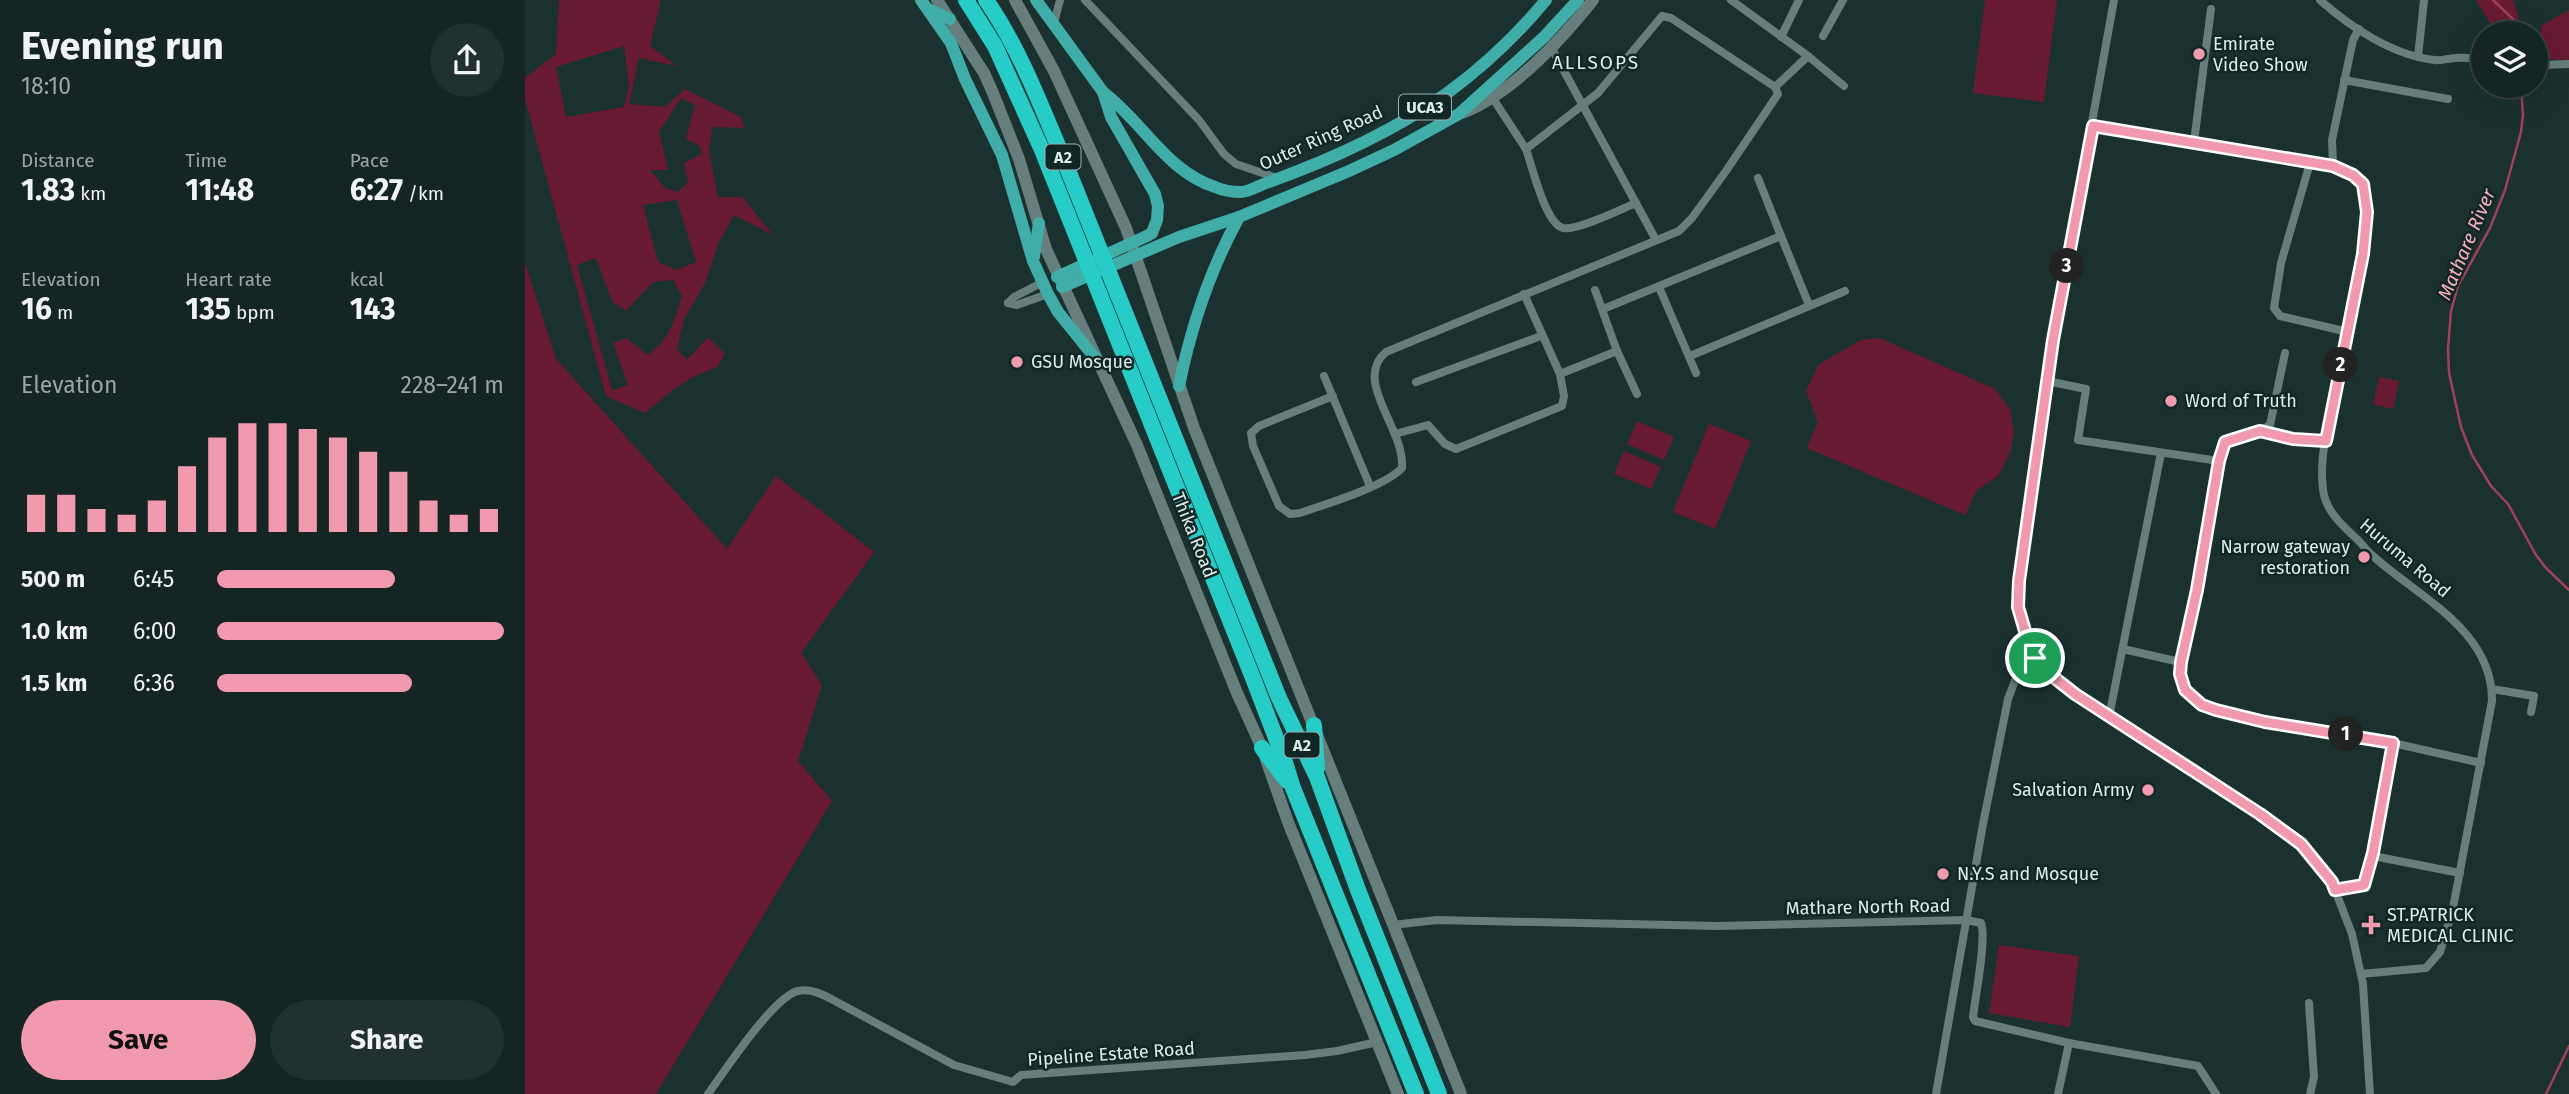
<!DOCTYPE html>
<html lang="en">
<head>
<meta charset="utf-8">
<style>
	body { margin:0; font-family:"Fira Sans",sans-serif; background:#213131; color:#f1f3f6; height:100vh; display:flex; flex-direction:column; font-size:26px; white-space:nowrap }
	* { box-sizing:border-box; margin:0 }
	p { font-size:23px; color:#9da5a6 }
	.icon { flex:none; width:38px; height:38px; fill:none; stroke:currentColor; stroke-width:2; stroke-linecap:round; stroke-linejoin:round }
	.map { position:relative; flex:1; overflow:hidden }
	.drawer { display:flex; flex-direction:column; background:#142524; width:525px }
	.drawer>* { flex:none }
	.buttons { position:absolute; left:1946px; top:21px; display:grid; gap:14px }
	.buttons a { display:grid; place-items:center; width:77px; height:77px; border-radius:50%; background:#142524; box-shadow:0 7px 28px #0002,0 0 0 2px #334241; font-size:35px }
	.pin { position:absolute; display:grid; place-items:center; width:60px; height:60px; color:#fff; margin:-30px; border:4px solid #fff; border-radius:50%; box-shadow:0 2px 7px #0007 }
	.km { position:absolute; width:35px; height:35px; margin:-18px; border-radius:50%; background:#222; color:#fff; font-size:19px; line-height:35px; text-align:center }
	.round { display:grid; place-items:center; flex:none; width:74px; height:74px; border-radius:37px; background:#213131 }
	.headline { display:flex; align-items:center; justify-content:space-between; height:119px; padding:0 21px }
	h1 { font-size:38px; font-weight:700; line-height:52px }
	.metrics { display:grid; grid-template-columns:repeat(3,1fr); gap:10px; height:119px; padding:7px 21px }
	.metrics div { display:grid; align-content:center }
	.metrics b { font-size:30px; font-weight:700 }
	.metrics small { font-size:19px; font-weight:400 }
	.metrics p { font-size:19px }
	.chart { height:196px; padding:14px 21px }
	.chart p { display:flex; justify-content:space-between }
	.chart svg { width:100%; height:126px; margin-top:7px; stroke:#f29aad; stroke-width:6 }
	.cta { display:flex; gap:14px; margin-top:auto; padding:14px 21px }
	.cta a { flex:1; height:80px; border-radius:42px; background:#f29aad; color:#111; font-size:28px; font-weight:700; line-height:80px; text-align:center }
	.cta a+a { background:#213131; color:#f1f3f6 }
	ul { padding:0 21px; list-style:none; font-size:23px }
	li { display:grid; grid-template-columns:112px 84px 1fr; align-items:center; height:52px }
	li i { height:18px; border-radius:9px; background:#f29aad }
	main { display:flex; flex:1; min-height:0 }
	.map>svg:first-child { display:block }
	.green { fill:#681a32; fill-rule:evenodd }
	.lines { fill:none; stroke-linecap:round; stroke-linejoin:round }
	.stream { stroke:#a0405a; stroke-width:2.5 }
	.street { stroke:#667e7c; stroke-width:8 }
	.secondary { stroke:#667e7c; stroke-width:12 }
	.primary { stroke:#40ada8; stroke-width:12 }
	.highway { stroke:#26ccc5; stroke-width:16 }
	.route-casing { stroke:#fff; stroke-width:14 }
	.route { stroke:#f29aad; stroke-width:9 }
	.poi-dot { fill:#f29aad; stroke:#102726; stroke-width:2.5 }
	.labels { text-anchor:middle; stroke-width:5; stroke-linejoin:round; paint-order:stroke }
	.shield { fill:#102726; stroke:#a0b1af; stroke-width:2 }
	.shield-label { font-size:16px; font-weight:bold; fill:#deecea }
	.poi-label { font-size:18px; fill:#deecea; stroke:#102726; text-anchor:start }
	.street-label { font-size:18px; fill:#deecea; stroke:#102726 }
	.neighbourhood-label { font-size:19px; letter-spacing:2px; fill:#deecea; stroke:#102726 }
	.water-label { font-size:19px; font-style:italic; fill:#fdadbd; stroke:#102726 }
</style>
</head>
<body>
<main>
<section class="drawer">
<div class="headline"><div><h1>Evening run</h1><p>18:10</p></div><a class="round"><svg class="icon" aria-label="share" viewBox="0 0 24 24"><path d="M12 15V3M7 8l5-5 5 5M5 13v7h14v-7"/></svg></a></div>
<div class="metrics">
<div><p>Distance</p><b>1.83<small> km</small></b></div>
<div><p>Time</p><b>11:48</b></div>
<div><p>Pace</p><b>6:27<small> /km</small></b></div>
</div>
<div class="metrics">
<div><p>Elevation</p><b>16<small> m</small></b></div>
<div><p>Heart rate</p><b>135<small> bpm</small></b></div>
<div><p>kcal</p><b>143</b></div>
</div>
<div class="chart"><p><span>Elevation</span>228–241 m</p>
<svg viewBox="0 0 160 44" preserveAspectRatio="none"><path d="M5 44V31M15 44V31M25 44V36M35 44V38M45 44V33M55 44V21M65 44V11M75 44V6M85 44V6M95 44V8M105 44V11M115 44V16M125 44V23M135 44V33M145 44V38M155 44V36"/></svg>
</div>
<ul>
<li><b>500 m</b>6:45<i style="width:62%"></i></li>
<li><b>1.0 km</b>6:00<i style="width:100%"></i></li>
<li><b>1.5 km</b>6:36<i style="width:68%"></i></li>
</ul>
<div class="cta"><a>Save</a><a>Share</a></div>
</section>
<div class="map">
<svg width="2044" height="1094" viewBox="0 0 2044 1094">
	<rect width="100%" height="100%" fill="#1a3130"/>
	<g class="green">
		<path d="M34,0h102l-11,46 27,20 -38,-8 -10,46 36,3 20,-18 56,28 3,11 -32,-1 -3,25 9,45h24l31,38 -39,-20 -15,27 -14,41 -21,36 -7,30 10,11 21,-23 17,17 -8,13 -24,10 -20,13 -28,23 -39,-17 -81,-297v-21l31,-24zM99,46l5,39 -5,22 -58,10 -10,-50zM156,98l14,7 -9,33 14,9 2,7 -18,9 4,20 -11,9 -12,-4 -15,-18h18l-9,-38zM152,200l19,62 -19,8 -19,-8 -15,-57zM71,258l16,43 14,10 27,-29 20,-2 9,16c-8,25 -12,44 -35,59l-20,-17 -14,5 15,42 -16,5 -35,-125z"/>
		<polygon points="1460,0 1532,0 1519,102 1448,93"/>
		<polygon points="1951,0 1988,0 1995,22 1995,33 1971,33"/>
		<polygon points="2044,10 2044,60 2011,59 2017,25"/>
		<polygon points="0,262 31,359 202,549 251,476 349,552 276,653 297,685 273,761 307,801 131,1094 0,1094"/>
		<polygon points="1355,338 1470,389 1485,409 1489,432 1485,453 1473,476 1452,490 1440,515 1282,448 1293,422 1281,391 1293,365 1336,340"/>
		<polygon points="1854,377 1874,381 1868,409 1848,404"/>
		<polygon points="1112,421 1149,437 1139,460 1102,444"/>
		<polygon points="1184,424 1226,441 1190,529 1148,512"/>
		<polygon points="1099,451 1136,467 1126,489 1089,474"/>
		<polygon points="1474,945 1554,956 1545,1027 1464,1013"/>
	</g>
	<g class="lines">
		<g class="stream">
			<polyline points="1968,0 1990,21 1997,33"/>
			<polyline points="1996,86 1998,115 1996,132 1980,190 1965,228 1933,286 1926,311 1923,349 1924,373 1936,427 1947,455 1966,486 1983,504 2011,555 2021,568 2044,590"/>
			<polyline points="2021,1094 2044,1046"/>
		</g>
		<g class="street">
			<polyline points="560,0 674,120 699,154 711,164 752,178"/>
			<polyline points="1206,0 1283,56 1319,86"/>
			<polyline points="1589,0 1528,339 1494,581 1493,607 1505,648 1510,658 1531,679 1608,733 1753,827 1784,852 1807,882 1827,934 1838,984 1845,1094"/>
			<path d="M1795,0c30,27 74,56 115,60 7,1 14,-2 21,-2 9,-1 18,1 27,1"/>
			<polyline points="529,23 535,0"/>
			<polyline points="1298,36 1318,0"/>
			<polyline points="1256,37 1274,0"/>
			<polyline points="1026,47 1131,240"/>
			<polyline points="1893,57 1899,0"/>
			<polyline points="2011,65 2044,64"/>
			<polyline points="1819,80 1923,99"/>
			<polyline points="1250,87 1283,56"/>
			<path d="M1568,126l240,40c9,4 26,9 30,20 7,15 3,36 2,53 -5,52 -19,105 -30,156 -7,29 -16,64 -12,94 2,22 20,37 35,51 5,5 9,11 15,16 45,41 120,74 119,145l-39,207 -13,44 -14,16 -65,6"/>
			<polyline points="1669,142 1686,9"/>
			<path d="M1001,149c6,17 19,74 37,79 14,3 58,-19 73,-25"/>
			<polyline points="1785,163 1756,263 1749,308 1755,316 1823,332"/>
			<polyline points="1808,166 1807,140 1828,40 1834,29"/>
			<polyline points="1233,178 1256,236"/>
			<polyline points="1134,287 1171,373"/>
			<polyline points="1070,290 1092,351 1112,394"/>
			<polyline points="483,303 492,305 523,294"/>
			<polyline points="483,303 489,297 518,282"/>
			<polyline points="1078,309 1256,236 1284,305"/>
			<polyline points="1165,356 1320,291"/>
			<polyline points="1035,374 1092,351"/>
			<polyline points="799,376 845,486"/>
			<polyline points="1522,381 1561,389 1553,440 1694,461"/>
			<polyline points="891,382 1016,336"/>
			<path d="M808,396l-74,30 -8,7 2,13 26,60 11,8 10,-1c26,-9 84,-26 102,-45 3,-40 -50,-87 -16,-116l293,-121 13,-13 34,-47 52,-77 -3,-7 -104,-69 -9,-2 -64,77 -72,56 -34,-52"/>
			<polyline points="1735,431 1768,439 1801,441"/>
			<polyline points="870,434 903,425 920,444 931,449 1037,406 1039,396 1035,374 999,294"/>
			<path d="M1598,649l57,13c-2,18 5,32 20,42 10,6 21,6 32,8 28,7 56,14 85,19 25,5 50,6 76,12l-20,113 87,17"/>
			<polyline points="1655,662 1672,590 1694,461 1700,442 1735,431 1745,425 1760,353"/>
			<polyline points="1967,689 2009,696 2006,712"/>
			<polyline points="1584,717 1636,453"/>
			<polyline points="1868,743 1956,763"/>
			<polyline points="1810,890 1839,885 1848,853"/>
			<path d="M868,925l44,-5 281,6 248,-6 15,3c6,15 -6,75 -8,94l2,4 94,22 129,23 18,28"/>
			<polyline points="1784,1003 1789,1077 1785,1094"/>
			<path d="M183,1094c16,-22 66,-98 90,-103 13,-3 26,4 37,10l119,64 59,17 8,-7 284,-20 32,-4 40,-9"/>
			<polyline points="1411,1094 1458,824 1483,699 1494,670 1504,660 1510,658"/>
			<polyline points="1533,1094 1544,1043"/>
		</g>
		<g class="secondary">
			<polyline points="412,0 459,73 468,93 494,159 521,249 612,445 712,693 737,748 763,822 873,1094"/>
			<polyline points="490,0 529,71 601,228 669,428 936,1094"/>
			<path d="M937,113c49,-19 99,-73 131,-113"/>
		</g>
		<g class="primary">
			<polyline points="396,0 426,43 440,79 477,155 508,261 523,294 533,312 575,364"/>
			<polyline points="511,0 578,92 586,117 630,194 633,206 632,220 627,233 622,236 532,277"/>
			<polyline points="403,9 425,19"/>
			<path d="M578,92c40,30 63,79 112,95 7,3 18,5 26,5 8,0 17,-6 25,-9 62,-22 126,-51 180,-89 37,-27 71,-59 100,-94"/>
			<polyline points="509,257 514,223"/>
			<polyline points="537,287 654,237 714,217 824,171 869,150 934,114 1019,37 1053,0"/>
			<path d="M654,386c12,-59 31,-116 60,-169"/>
		</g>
		<g class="highway">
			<polyline points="441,0 470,46 517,150 728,678 759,759 768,788 891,1094"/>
			<path d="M461,0c34,49 55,106 78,160l215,538 38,79 41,113 81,204"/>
			<polyline points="789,725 792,768"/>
			<polyline points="737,748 762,781"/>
		</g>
	</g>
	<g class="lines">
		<g class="route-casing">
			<polygon id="route" points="1568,126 1808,166 1828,175 1838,184 1842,212 1838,254 1801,441 1768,439 1735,431 1700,442 1694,461 1672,590 1656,662 1655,674 1660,690 1677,705 1691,710 1740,722 1868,743 1848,853 1839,885 1810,890 1807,882 1776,844 1735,814 1550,694 1531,679 1510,658 1505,648 1493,607 1494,581 1528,340"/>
		</g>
		<use href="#route" class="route"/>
	</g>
	<g class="poi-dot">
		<circle cx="1674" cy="54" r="7"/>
		<circle cx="492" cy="362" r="7"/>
		<circle cx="1646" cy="401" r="7"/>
		<circle cx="1839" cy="557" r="7"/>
		<circle cx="1623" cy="790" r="7"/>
		<circle cx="1418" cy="874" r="7"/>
		<path d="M1842.5 914.5h7v7h7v7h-7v7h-7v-7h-7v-7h7z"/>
	</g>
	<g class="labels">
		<g class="shield">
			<rect x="874" y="94.5" width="52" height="25" rx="5"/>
			<rect x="520.5" y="144.5" width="35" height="25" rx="5"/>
			<rect x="759.5" y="732.5" width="35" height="25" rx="5"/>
		</g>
		<g class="shield-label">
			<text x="900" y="113">UCA3</text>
			<text x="538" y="163">A2</text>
			<text x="777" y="751">A2</text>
		</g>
		<g class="poi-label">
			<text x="1688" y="50">Emirate<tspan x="1688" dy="21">Video Show</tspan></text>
			<text x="506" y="368">GSU Mosque</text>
			<text x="1660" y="407">Word of Truth</text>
			<text x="1825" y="553" text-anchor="end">Narrow gateway<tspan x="1825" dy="21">restoration</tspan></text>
			<text x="1609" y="796" text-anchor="end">Salvation Army</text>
			<text x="1432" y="880">N.Y.S and Mosque</text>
			<text x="1862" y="921">ST.PATRICK<tspan x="1862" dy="21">MEDICAL CLINIC</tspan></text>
		</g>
		<g class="street-label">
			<text transform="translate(796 138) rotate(-24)" y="6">Outer Ring Road</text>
			<text transform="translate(669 535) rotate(68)" y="6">Thika Road</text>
			<text transform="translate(1880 558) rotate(40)" y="6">Huruma Road</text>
			<text transform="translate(1343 907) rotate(-1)" y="6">Mathare North Road</text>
			<text transform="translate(586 1054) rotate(-4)" y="6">Pipeline Estate Road</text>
		</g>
		<g class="neighbourhood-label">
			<text x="1071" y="69">ALLSOPS</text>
		</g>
		<g class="water-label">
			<text transform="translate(1941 244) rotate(-67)" y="7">Mathare River</text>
		</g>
	</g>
</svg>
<div class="buttons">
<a><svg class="icon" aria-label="layers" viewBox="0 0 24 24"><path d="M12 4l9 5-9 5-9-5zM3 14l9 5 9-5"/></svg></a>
</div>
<div class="pin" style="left:1510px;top:658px;background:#1e9e55"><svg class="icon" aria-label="arrive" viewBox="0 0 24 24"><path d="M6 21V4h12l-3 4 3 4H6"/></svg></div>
<b class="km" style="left:1821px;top:734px">1</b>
<b class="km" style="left:1816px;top:365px">2</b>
<b class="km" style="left:1542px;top:266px">3</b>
</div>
</main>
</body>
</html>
